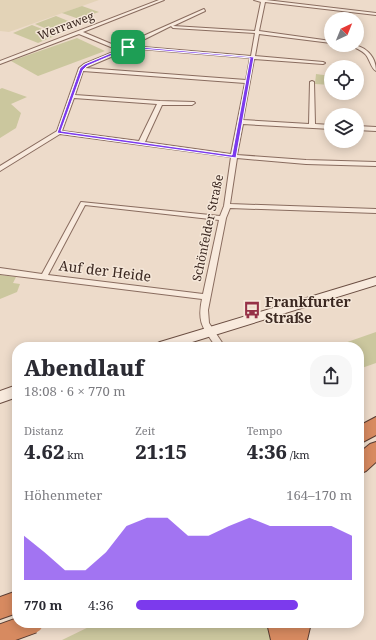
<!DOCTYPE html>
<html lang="de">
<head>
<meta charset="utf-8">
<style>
	body { margin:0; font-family:"Noto Serif",serif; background:#f7f7f7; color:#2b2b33; height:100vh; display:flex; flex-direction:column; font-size:15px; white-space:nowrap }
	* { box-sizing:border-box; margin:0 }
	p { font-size:13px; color:#7c7c81 }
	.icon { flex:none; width:22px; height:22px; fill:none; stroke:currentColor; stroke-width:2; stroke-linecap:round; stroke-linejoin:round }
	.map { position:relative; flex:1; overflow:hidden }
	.sheet { position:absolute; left:12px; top:342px; width:352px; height:286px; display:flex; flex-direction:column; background:#fff; border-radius:16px; box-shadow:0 2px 10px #0003 }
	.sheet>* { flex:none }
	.needle { width:26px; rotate:43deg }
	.controls { position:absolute; left:324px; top:12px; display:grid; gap:8px }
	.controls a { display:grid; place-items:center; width:40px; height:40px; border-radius:50%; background:#fff; box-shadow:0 2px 10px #0003; font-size:20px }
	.pin { position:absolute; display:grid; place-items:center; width:34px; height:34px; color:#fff; margin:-17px; border-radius:8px; box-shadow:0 2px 6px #0006 }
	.round { display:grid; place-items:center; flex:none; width:42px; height:42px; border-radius:16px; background:#f7f7f7 }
	.overview { display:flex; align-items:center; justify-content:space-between; height:68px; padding:0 12px }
	h1 { font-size:22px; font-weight:800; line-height:30px }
	.figures { display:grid; grid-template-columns:repeat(3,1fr); gap:6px; height:68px; padding:4px 12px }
	.figures div { display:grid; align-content:center }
	.figures b { font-size:20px; font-weight:800 }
	.figures small { font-size:11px; font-weight:400 }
	.figures p { font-size:11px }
	.chart { height:112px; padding:8px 12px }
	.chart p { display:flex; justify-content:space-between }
	.chart svg { width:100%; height:72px; margin-top:4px; fill:#7c3aed; opacity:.7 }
	ul { padding:0 12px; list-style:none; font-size:13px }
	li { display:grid; grid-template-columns:64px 48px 1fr; align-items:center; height:30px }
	li i { height:10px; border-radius:5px; background:#7c3aed }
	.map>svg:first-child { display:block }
	.farmland { fill:#e3d3b7 }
	.green { fill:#cbc79e }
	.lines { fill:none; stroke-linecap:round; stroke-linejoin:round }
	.street-casing { stroke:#896c5f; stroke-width:2 }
	.secondary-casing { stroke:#6b4e42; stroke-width:2 }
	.highway-casing { stroke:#583c32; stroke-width:2 }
	.street { fill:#f8eadd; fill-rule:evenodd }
	.secondary { fill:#f8eadd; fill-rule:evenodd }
	.highway { fill:#d78a60; fill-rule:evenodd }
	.highway-bridge-casing { stroke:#583c32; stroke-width:22; stroke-linecap:butt }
	.highway-bridge { stroke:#d78a60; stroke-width:20 }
	.route { fill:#7c3aed; stroke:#fff; fill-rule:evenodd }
	.labels { text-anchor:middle; stroke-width:3; stroke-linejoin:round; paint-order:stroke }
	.far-street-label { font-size:12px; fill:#3b2821; stroke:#f5e7d9 }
	.street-label { font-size:14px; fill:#3b2821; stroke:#f5e7d9 }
	.poi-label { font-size:14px; font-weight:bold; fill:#3b2821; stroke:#f5e7d9; text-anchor:start }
</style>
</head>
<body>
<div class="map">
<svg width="376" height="640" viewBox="0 0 376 640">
	<rect width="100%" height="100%" fill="#eddbca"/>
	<polygon class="farmland" points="0,0 99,0 9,32 0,31"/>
	<g class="green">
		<polygon points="82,6 99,12 79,19 62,13"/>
		<polygon points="56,16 73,23 52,31 35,24"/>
		<polygon points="32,25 57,35 38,43 13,33"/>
		<polygon points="77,38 105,51 38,76 11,61"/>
		<polygon points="316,74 331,76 331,85 315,84"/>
		<polygon points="2,88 27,97 11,104 21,113 16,128 0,138 0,89"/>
		<polygon points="0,275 16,277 13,283 20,284 17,292 0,299"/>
		<polygon points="376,332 376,363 359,369 359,347 333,347"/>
		<polygon points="97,623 268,623 271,640 62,640"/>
	</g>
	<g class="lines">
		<g class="street-casing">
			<g id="street">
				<path d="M159,0h5l-81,32 38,16 11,-7 72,-32 1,2 -32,15 82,5 6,-29 -7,-2h12l110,13v2l-111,-13 -6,29 72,10v2l-72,-9 -4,22 68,6 2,1 -2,1 -69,-5 -11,61 66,4 1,-42 2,-1 2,1 1,42 16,1v4l-88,-5 -6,31 69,5 70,2v4l-70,-2 -69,-6 -7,46 146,5v4l-146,-5 -4,10 -18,92 1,13 16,24h-9c-13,-19 -19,-24 -14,-48l-202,-25v-6l42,6 39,-72 139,14 4,-10 7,-49 -171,-23 -60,37v-5l57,-35 22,-63 5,-4 34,-14 -39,-16 -79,30v-3zM171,26l2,2 82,5 -4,23 -120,-10zM127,48h1l122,10 -4,22 -161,-12 33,-14zM83,71l162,12 -14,71 -86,-12 17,-37h30l3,-2 -1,-1 -34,-1 -85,-6zM74,98l83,6 -18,37 -77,-10zM85,205l134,15 -16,74 -155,-19z"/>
				<path d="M350,45c15,0 26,11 26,26 -5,-3 -6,-11 -10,-16 -4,-5 -11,-7 -16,-10z"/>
				<polygon points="357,126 376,127 376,131 357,130"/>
			</g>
		</g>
		<g class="secondary-casing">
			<g id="secondary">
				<polygon points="376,277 376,285 176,347 154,347 156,344 160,342"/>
				<polygon points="17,385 17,397 0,403 0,391"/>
			</g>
		</g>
		<g class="highway-casing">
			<g id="highway">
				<polygon points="376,417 376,435 359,444 359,426"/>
				<polygon points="376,442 376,462 366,471 359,474 359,453 370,444"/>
				<polygon points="17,591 17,613 0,619 0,597"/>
				<polygon points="267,623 311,623 307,640 271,640"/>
			</g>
		</g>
		<use href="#street" class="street"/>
		<use href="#secondary" class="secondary"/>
		<use href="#highway" class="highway"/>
		<g class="highway-bridge-casing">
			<polyline id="highway-bridge" points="0,635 33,623"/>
		</g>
		<use href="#highway-bridge" class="highway-bridge"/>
	</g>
	<path class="route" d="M128,46l126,11 -18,101 -179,-25 23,-65 5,-4zM129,48l121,10 -18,97 -171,-24 22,-61 4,-4z"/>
	<defs>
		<g id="bus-bare" transform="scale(1.38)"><path d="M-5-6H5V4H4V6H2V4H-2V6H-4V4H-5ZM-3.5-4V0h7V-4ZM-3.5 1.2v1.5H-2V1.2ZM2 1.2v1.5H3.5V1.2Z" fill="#963147" stroke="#f5e7d9" stroke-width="2.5" paint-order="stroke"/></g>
	</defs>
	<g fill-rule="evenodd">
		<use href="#bus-bare" x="252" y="310"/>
	</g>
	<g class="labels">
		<g class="far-street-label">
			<text transform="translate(66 26) rotate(-21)" y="4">Werraweg</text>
			<text transform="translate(208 228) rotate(-78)" y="4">Schönfelder Straße</text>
		</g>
		<g class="street-label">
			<text transform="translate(105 271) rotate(7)" y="5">Auf der Heide</text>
		</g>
		<g class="poi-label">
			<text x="265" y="307">Frankfurter<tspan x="265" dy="16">Straße</tspan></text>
		</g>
	</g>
</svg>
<div class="controls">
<a><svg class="needle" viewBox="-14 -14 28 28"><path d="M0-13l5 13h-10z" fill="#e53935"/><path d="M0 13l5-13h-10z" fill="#7c7c81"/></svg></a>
<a><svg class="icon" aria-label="locate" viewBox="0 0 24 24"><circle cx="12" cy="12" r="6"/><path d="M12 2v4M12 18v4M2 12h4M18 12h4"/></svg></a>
<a><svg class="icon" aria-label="layers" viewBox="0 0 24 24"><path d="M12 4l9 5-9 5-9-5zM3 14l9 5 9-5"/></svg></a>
</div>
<div class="pin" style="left:128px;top:47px;background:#1e9e55"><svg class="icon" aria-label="arrive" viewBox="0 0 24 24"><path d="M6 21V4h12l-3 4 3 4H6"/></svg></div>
<section class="sheet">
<div class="overview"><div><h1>Abendlauf</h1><p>18:08 · 6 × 770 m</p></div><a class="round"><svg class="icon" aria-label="share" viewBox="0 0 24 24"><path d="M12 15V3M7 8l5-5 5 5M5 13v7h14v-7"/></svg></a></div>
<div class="figures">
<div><p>Distanz</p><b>4.62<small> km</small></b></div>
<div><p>Zeit</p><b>21:15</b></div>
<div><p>Tempo</p><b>4:36<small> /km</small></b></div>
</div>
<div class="chart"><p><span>Höhenmeter</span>164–170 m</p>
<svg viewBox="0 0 160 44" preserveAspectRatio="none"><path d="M0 44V17L10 27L20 38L30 38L40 27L50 11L60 6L70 6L80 17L90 17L100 11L110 6L120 11L130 11L140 11L150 11L160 17V44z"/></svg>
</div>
<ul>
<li><b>770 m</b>4:36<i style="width:75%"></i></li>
</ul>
</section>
</div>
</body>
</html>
